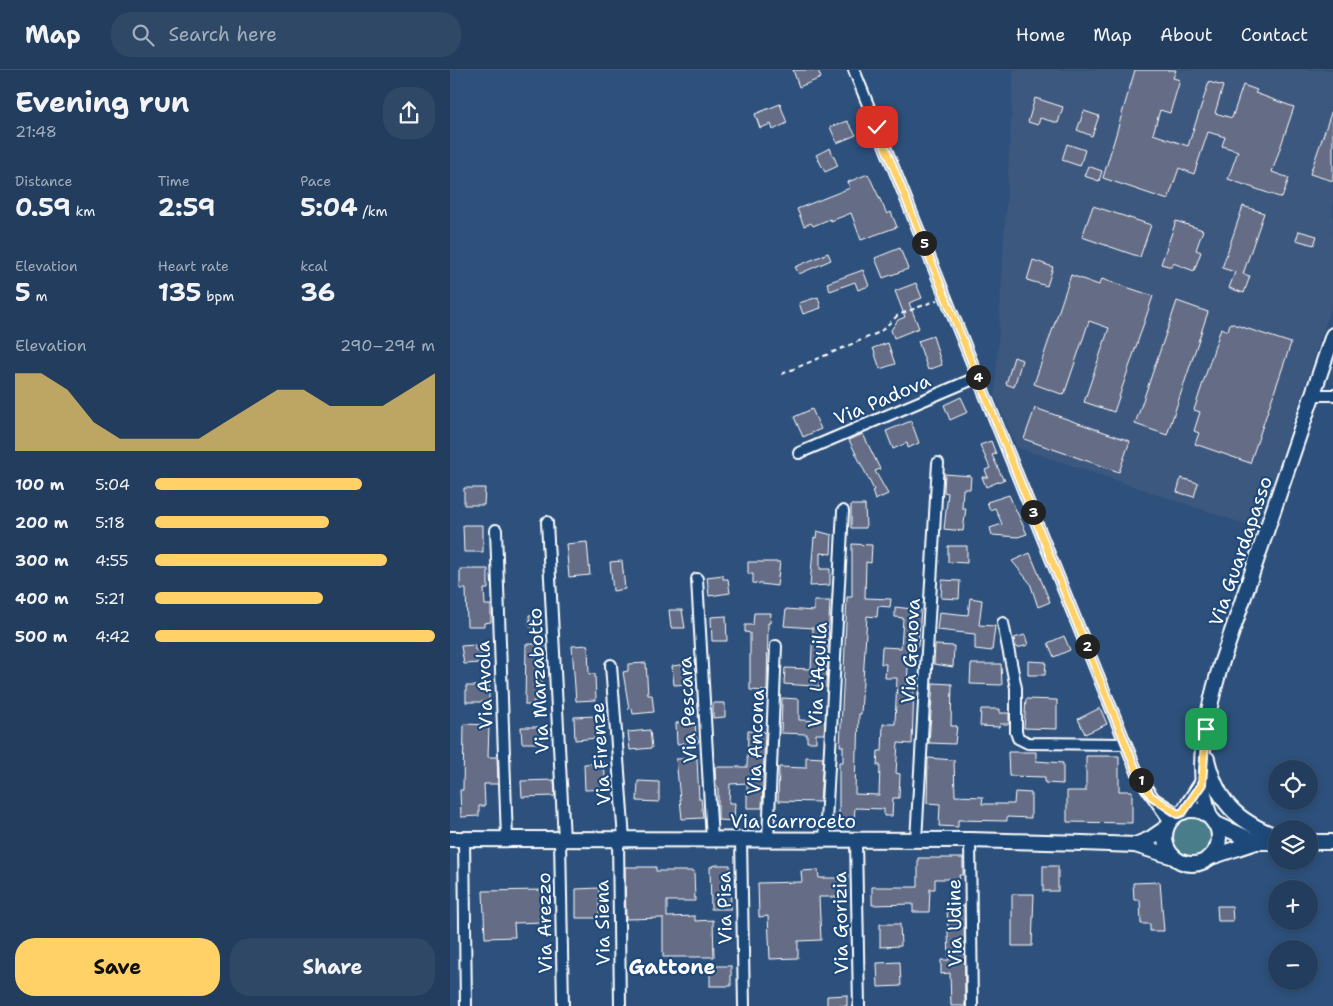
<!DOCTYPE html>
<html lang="en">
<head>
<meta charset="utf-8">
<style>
	body { margin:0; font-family:"Shantell Sans",sans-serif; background:#2e4866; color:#f1f3f6; height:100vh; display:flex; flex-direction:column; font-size:19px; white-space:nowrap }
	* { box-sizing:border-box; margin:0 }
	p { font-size:16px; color:#a2aebc }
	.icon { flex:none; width:28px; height:28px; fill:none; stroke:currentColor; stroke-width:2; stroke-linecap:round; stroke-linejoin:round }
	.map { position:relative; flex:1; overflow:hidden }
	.panel { display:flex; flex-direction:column; background:#223d5d; width:450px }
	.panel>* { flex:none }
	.fabs { position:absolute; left:818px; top:690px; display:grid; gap:10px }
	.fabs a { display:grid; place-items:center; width:50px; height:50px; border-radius:50%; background:#223d5d; box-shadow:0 2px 8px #0003,0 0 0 1px #3f5672; font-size:25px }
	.pin { position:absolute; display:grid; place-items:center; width:42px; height:42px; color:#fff; margin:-21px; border-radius:10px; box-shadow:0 2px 8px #0006 }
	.km { position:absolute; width:25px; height:25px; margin:-12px; border-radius:50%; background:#222; color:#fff; font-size:14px; line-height:25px; text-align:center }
	.round { display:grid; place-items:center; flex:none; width:52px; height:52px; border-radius:20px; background:#2e4866 }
	.overview { display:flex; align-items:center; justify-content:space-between; height:85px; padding:0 15px }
	h1 { font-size:28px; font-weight:700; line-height:38px }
	.metrics { display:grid; grid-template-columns:repeat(3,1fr); gap:8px; height:85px; padding:5px 15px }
	.metrics div { display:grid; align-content:center }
	.metrics b { font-size:25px; font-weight:700 }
	.metrics small { font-size:14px; font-weight:400 }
	.metrics p { font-size:14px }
	.chart { height:140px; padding:10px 15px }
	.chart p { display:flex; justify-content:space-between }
	.chart svg { width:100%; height:90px; margin-top:5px; fill:#ffd166; opacity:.7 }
	.primary-button { display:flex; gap:10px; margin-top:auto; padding:10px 15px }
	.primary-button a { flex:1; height:58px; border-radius:20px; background:#ffd166; color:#111; font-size:20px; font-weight:700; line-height:58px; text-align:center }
	.primary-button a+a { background:#2e4866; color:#f1f3f6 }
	ul { padding:0 15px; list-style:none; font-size:16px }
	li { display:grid; grid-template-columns:80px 60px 1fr; align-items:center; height:38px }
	li i { height:12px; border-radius:6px; background:#ffd166 }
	header { display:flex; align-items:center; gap:30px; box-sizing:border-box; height:70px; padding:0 25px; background:#223d5d; border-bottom:1px solid #3f5672 }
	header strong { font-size:24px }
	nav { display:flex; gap:28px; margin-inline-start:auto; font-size:18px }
	.search { width:350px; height:45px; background:#2e4866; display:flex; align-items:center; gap:12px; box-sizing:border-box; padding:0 18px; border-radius:20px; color:#a2aebc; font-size:19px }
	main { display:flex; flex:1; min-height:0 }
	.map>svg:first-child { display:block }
	.built { fill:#3e597f }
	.green { fill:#4a7d89; stroke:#a4bec4 }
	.building { fill:#656d86; stroke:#fff }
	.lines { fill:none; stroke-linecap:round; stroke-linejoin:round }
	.street-casing { stroke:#fff; stroke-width:14 }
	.secondary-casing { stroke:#fff; stroke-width:18 }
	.path { stroke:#fff; stroke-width:2; stroke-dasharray:5 4; stroke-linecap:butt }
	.street { stroke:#1f4a7a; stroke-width:10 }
	.secondary { stroke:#1f4a7a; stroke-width:14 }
	.route-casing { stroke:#fff; stroke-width:10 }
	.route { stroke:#ffd166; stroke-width:6 }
	.labels { text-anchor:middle; stroke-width:4.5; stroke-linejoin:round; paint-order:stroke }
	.street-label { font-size:19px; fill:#fff; stroke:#1f4a7a }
	.neighbourhood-label { font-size:20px; font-weight:bold; fill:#fff; stroke:#1f4a7a }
</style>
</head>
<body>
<header>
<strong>Map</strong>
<div class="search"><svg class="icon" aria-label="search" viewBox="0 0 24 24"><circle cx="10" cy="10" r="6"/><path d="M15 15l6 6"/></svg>Search here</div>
<nav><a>Home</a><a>Map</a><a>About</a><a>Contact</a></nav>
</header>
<main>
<section class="panel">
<div class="overview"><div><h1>Evening run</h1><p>21:48</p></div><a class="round"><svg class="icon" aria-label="share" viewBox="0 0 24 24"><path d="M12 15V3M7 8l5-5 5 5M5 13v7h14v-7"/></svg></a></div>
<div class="metrics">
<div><p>Distance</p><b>0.59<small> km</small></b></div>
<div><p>Time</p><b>2:59</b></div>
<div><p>Pace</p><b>5:04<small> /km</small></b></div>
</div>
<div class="metrics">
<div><p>Elevation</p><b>5<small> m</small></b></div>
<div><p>Heart rate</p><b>135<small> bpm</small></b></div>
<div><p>kcal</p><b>36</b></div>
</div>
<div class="chart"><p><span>Elevation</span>290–294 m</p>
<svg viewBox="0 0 160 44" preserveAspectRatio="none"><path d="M0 44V6L10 6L20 14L30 30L40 38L50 38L60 38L70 38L80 30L90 22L100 14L110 14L120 22L130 22L140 22L150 14L160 6V44z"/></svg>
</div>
<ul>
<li><b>100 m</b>5:04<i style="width:74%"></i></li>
<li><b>200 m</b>5:18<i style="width:62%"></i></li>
<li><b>300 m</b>4:55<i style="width:83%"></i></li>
<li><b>400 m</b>5:21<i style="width:60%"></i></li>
<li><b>500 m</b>4:42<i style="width:100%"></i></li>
</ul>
<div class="primary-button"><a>Save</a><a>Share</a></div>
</section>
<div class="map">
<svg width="883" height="936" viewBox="0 0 883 936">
	<rect width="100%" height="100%" fill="#2d517c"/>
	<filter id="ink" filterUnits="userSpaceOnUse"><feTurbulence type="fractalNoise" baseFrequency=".02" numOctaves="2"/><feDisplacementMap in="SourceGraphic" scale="10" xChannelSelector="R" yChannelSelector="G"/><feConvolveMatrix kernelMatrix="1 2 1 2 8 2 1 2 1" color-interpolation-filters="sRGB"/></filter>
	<g filter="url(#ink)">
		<polygon class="built" points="564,0 883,0 883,231 807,458 567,377 545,326"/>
		<circle class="green" cx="741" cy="767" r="22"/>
		<g class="building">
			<polygon points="343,0 368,0 371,8 349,17"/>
			<polygon points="685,0 726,0 723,8 730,10 720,43 710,40 703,64 738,76 759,12 773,16 765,43 782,48 793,15 807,20 805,23 844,37 822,102 839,108 832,128 778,109 788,81 772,76 775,67 758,62 744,104 729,98 718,130 653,108"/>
			<polygon points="585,28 613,37 608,53 590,48 588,55 578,52"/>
			<polygon points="330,34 337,53 323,60 321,54 310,58 305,44"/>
			<polygon points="882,40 883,40 883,111 860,104"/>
			<polygon points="634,41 649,46 642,66 627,60"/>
			<polygon points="397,51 406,65 387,73 380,57"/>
			<polygon points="617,74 635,80 630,96 612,90"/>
			<polygon points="380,78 388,96 375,102 366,85"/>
			<polygon points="638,96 652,101 649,111 634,106"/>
			<polygon points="418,104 437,144 441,142 447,157 411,170 401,143 381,151 380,149 363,156 361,153 354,156 347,139 400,118 398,112"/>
			<polygon points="643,136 701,155 690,187 632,167"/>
			<polygon points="793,136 814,143 793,204 800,206 794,223 779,218 785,202 772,198"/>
			<polygon points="726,151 753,160 746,180 751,182 744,201 723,193 722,197 711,194"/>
			<polygon points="849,161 867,166 864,175 846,170"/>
			<polygon points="450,178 458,199 433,208 425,188"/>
			<polygon points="378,183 381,190 349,204 345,197"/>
			<polygon points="583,190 603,197 597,216 577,210"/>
			<polygon points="413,200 419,216 408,220 405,212 380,221 377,213"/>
			<polygon points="621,205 649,215 652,209 703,226 664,342 634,332 659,258 639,251 614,325 584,314"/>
			<polygon points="466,213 472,228 459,233 469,258 444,268 441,260 448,250 455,247 445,221"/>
			<polygon points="368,227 371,238 353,244 349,233"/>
			<polygon points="727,231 758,242 717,365 685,354"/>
			<polygon points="780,253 841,273 800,393 745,374 749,363 744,361 750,342 744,340 771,258 778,261"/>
			<polygon points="483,266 492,295 478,300 468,271"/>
			<polygon points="438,273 445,294 430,299 423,278"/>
			<polygon points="564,287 572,290 564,317 556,314"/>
			<polygon points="511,327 518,342 500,350 494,335"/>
			<polygon points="585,338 680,371 669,402 574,369"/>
			<polygon points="362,339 371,359 353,367 344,347"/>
			<polygon points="461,351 469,373 458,378 457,373 443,379 436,361"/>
			<polygon points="413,364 430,399 425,401 438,424 425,430 422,421 424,420 399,370"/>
			<polygon points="541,371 546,384 542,385 553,409 555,409 536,417 532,407 538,407 535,400 540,398 530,375"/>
			<polygon points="495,404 521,406 520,419 513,419 512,438 516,438 513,461 494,459 498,423 494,422"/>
			<polygon points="731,408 748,413 744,427 727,422"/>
			<polygon points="14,418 35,418 34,435 14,435"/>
			<polygon points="559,425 577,464 568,467 542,465 540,458 552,454 545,438 540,440 537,432"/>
			<polygon points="401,435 415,435 416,458 401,458"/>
			<polygon points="13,455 33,455 33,482 14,482"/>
			<polygon points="367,461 382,465 381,484 370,483 370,499 380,499 380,515 360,516 364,467 366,468"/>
			<polygon points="137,472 140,505 119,507 116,474"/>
			<polygon points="402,474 422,475 421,493 416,492 415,528 441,529 440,537 428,536 427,547 417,546 411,644 409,644 408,680 406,680 405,724 429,725 430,695 427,695 428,681 432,681 433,654 445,654 447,608 435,608 436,594 431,594 432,577 451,578 453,548 445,547 445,537 471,540 468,576 462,576 461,579 459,579 457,616 464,616 462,674 448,673 446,703 450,704 449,728 443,728 442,746 434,746 434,739 405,738 404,750 389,749 389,692 393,692 393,676 390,676 394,600 397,527 402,527"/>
			<polygon points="498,476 517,476 517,493 498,492"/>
			<polygon points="580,483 600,532 588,537 580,513 562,491"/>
			<polygon points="172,491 175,519 163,521 160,492"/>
			<polygon points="298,492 330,492 327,516 303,513 303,504 298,504"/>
			<polygon points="10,499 38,499 38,519 34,519 35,535 41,535 41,552 34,553 34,556 17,556 16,519 10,519"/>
			<polygon points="273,505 273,509 278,509 280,523 259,526 257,507"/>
			<polygon points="492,510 510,511 509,529 491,528"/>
			<polygon points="520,528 532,530 529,555 545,556 542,581 525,579 525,564 487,560 489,542 518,545"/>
			<polygon points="364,531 380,531 376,617 334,614 335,598 361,599 363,558 334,556 336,539 364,541"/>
			<polygon points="219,540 232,540 235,558 221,558"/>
			<polygon points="304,543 321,543 320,553 318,553 317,621 300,620 300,563 295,562 295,555 303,555"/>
			<polygon points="90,544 90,556 80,557 79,545"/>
			<polygon points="276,546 277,571 262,571 261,547"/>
			<polygon points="575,565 578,575 567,578 564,568"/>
			<polygon points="614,566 620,580 604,587 598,573"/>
			<polygon points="76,574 94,574 95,605 92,605 92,631 83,631 83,635 75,635"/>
			<polygon points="25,575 25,580 31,580 32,593 14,594 11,576"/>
			<polygon points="138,575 139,604 145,604 146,630 126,631 122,576"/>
			<polygon points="485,575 504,576 503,597 484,594"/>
			<polygon points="578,591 596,592 595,605 578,605"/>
			<polygon points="196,593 198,625 202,625 204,642 183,644 182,638 179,639 173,602 178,601 178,594"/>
			<polygon points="239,594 240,614 224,615 222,596"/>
			<polygon points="521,594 551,594 552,615 520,614"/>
			<polygon points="483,613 502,614 501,656 507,656 505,674 479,673"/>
			<rect x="16" y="616" width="23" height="16"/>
			<polygon points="332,628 349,629 349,650 375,651 374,664 366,664 366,672 357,672 357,664 331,663"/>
			<polygon points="576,629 607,630 607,659 574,658"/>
			<polygon points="263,633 275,633 275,647 263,648"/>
			<polygon points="650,638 657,654 635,664 628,649"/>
			<polygon points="531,639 550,639 550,643 559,643 559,654 550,654 549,657 530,656"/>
			<polygon points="146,646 148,668 125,670 124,647"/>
			<polygon points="245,652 246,667 249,671 240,680 234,673 227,674 226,653"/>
			<polygon points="14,654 39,655 38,687 47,687 48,714 34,714 35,736 29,736 29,746 11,747 10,720 13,720"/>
			<polygon points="71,657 92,657 92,673 72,673"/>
			<polygon points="200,660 202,678 180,680 178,662"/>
			<polygon points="298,661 315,662 312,738 297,738 297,713 280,714 279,733 285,733 284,751 268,750 268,717 266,717 265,697 297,697"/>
			<polygon points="558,682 586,682 586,691 613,693 613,714 595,713 595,707 559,706"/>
			<polygon points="636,686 669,686 669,721 682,721 682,753 617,752 617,721 636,721"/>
			<polygon points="356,687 373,688 370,732 328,731 329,697 356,698"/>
			<polygon points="247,688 249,729 251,729 253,748 232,749 226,689"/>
			<polygon points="478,688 504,690 505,726 533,727 532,734 564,734 565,722 581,723 581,748 557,747 557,751 508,750 508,757 489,756 490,734 477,733"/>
			<polygon points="154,693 156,719 135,720 134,694"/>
			<polygon points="104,710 105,726 72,727 71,711"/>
			<polygon points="188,711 209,712 209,732 187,731"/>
			<polygon points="468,788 513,788 513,805 509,805 510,809 485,809 485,819 480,819 479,842 463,842 463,834 422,835 422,817 468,817"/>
			<polygon points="266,795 280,795 281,839 261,839 260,797"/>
			<rect x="593" y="796" width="15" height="25"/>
			<polygon points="175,797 206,797 206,801 244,801 245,831 217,831 217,847 245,846 245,851 263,850 264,887 213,887 213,848 176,849"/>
			<polygon points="368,800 369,808 397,808 397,827 369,827 371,870 348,871 348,888 320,889 318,846 309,847 308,813 352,812 351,801"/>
			<polygon points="710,812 714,861 700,861 700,854 691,854 690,830 684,830 683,813"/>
			<polygon points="149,818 149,848 126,848 126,819"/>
			<polygon points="93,820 94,852 64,853 65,867 35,868 33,821"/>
			<polygon points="562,824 584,824 582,876 562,876"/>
			<polygon points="514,836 515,936 501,936 500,903 491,904 491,890 499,890 497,837"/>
			<polygon points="767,836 782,836 783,851 768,851"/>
			<polygon points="430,854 450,854 451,876 430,877"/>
			<polygon points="450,892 451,916 428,917 427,893"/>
			<rect x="260" y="896" width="21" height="20"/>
			<polygon points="397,925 397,936 377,936 377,926"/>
		</g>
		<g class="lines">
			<g class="street-casing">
				<g id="street">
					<polyline points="404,0 689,707 720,752"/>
					<polyline points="863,325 883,325"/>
					<polyline points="349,383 528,307"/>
					<polyline points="97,452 114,769"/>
					<polyline points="46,460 57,769"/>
					<polyline points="247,509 262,770"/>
					<polyline points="553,553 566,618 566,662 568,668 578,673 676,674"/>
					<polyline points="161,595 174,769"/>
					<polyline points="706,730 728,744"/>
					<polyline points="14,769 16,936"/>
					<polyline points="110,769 113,936"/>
					<polyline points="168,769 170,936"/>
					<polyline points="291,770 294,936"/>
					<polyline points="318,770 326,576"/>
					<polyline points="375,770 393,441"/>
					<polyline points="406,770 409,936"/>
					<polyline points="466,770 488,393"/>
					<polyline points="520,770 522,936"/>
				</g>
			</g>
			<g class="secondary-casing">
				<g id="secondary">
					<path d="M757,689c10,42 29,62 69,77"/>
					<circle cx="742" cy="767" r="27"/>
					<polyline points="733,742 752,713"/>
					<path d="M761,749c-19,-48 -4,-107 10,-155l112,-329"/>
					<polyline points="764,753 806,772"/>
					<polyline points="0,769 520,770 632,773 685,775 724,787"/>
					<polyline points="859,772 883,772"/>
					<polyline points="685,775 700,769 716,758"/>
					<polyline points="758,788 806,772 826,772"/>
				</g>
			</g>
			<polyline class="path" points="332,304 430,262 448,245 487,230"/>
			<use href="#street" class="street"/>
			<use href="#secondary" class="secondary"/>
		</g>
	</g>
	<g class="lines" filter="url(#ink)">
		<g class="route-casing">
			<polyline id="route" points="427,57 689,707 701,726 728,744 733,742 752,714 756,659"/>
		</g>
		<use href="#route" class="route"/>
	</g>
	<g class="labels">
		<g class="street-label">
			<text transform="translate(432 329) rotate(-23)" y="7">Via Padova</text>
			<text transform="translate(790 481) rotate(-71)" y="7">Via Guardapasso</text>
			<text transform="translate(460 581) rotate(-87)" y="7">Via Genova</text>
			<text transform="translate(367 605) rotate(-87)" y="7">Via L'Aquila</text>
			<text transform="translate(88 611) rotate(-93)" y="7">Via Marzabotto</text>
			<text transform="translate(34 615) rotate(-92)" y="7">Via Avola</text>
			<text transform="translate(237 640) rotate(-93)" y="7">Via Pescara</text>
			<text transform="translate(305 672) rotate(-88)" y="7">Via Ancona</text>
			<text transform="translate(150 684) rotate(-94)" y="7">Via Firenze</text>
			<text x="343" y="758">Via Carroceto</text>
			<text transform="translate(274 838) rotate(-91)" y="7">Via Pisa</text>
			<text transform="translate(94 853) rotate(-91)" y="7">Via Arezzo</text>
			<text transform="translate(152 853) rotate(-91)" y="7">Via Siena</text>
			<text transform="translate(390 853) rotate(-91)" y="7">Via Gorizia</text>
			<text transform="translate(504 853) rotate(-91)" y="7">Via Udine</text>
		</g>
		<g class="neighbourhood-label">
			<text x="222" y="904">Gattone</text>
		</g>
	</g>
</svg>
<div class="fabs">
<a><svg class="icon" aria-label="locate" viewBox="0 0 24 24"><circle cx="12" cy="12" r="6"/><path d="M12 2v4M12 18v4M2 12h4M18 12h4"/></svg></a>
<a><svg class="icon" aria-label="layers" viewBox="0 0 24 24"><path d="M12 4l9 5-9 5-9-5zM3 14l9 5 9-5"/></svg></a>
<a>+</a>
<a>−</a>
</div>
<div class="pin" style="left:756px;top:659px;background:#1e9e55"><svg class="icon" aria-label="arrive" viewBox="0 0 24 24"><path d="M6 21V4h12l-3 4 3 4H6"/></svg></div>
<div class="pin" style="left:427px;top:57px;background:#d93025"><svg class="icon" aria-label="check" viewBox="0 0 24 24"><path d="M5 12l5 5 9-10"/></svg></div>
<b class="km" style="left:691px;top:710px">1</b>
<b class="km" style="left:637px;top:576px">2</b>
<b class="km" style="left:583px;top:442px">3</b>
<b class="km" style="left:528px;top:307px">4</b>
<b class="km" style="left:474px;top:173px">5</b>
</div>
</main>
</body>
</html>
